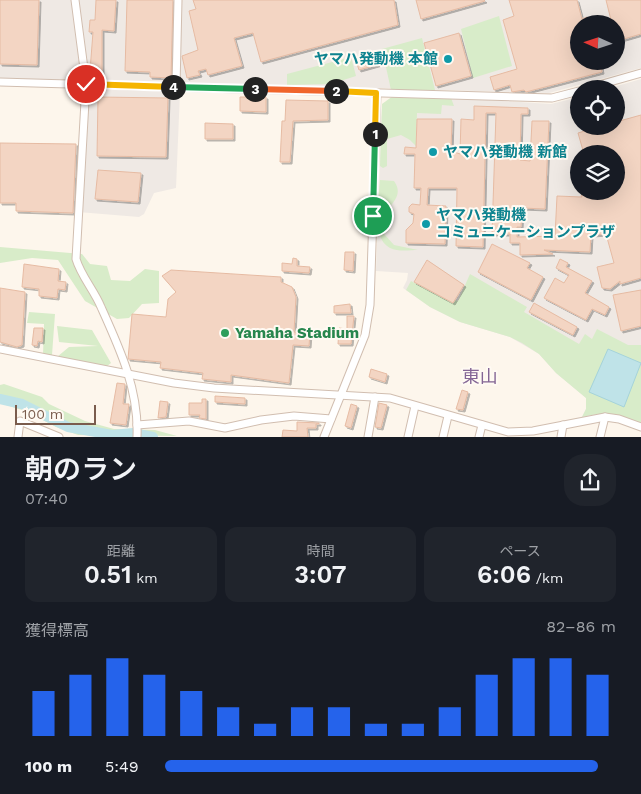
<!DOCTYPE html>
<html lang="ja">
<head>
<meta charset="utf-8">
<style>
	body { margin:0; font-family:"Work Sans","Noto Sans JP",sans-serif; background:#20242c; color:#f1f3f6; height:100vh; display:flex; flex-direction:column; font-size:19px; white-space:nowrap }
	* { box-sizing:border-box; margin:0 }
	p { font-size:16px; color:#9ea1a6 }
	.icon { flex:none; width:28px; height:28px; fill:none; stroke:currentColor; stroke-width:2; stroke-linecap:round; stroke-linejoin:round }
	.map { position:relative; height:437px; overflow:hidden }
	.drawer { display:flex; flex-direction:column; background:#171b24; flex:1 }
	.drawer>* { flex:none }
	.needle { width:32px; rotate:273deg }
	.tools { position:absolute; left:570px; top:15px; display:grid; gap:10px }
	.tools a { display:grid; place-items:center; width:55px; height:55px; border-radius:50%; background:#171b24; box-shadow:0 5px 20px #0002; font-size:25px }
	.scale { position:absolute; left:15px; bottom:12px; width:81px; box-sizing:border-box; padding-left:5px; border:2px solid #7a5c4d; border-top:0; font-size:14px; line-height:18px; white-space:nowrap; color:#7a5c4d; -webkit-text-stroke:4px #fffaf3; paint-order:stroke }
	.pin { position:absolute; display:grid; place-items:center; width:42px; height:42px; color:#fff; margin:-21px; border:2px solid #fff; border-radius:50%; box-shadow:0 1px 5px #0007 }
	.km { position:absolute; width:25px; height:25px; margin:-12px; border-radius:50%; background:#222; color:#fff; font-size:14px; line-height:25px; text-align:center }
	.round { display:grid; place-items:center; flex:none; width:52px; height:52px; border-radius:20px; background:#20242c }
	.head { display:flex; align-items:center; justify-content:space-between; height:85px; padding:0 25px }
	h1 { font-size:28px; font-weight:600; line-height:38px }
	.figures { display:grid; grid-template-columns:repeat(3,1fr); gap:8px; height:85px; padding:5px 25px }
	.figures div { display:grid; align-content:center; border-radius:12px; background:#20242c; text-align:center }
	.figures b { font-size:25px; font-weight:600 }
	.figures small { font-size:14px; font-weight:400 }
	.figures p { font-size:14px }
	.chart { height:140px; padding:10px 25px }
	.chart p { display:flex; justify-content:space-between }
	.chart svg { width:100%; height:90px; margin-top:5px; stroke:#2563eb; stroke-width:6 }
	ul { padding:0 25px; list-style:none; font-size:16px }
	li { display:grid; grid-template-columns:80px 60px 1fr; align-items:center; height:38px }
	li i { height:12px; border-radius:6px; background:#2563eb }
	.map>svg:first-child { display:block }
	.industrial { fill:#efe9e4; fill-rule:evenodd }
	.green { fill:#d8ecc9 }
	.water { fill:#bfe3e8; stroke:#a5d3da }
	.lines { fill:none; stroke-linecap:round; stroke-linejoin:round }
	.river { stroke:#bfe3e8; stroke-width:10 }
	.building { fill:#f3d5c3; stroke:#e6bba3; filter:url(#shadow) }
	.minor-casing { stroke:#d1beb0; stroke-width:9 }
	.minor { stroke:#fff; stroke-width:7 }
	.split-1-casing { stroke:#fff; stroke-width:10 }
	.split-2-casing { stroke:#fff; stroke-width:10 }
	.split-3-casing { stroke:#fff; stroke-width:10 }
	.split-4-casing { stroke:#fff; stroke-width:10 }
	.split-5-casing { stroke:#fff; stroke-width:10 }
	.split-1 { stroke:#22a559; stroke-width:6 }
	.split-2 { stroke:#f5b400; stroke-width:6 }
	.split-3 { stroke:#f0652b; stroke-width:6 }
	.split-4 { stroke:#22a559; stroke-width:6 }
	.split-5 { stroke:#f5b400; stroke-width:6 }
	.culture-dot { fill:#0f9aa8; stroke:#fffaf3; stroke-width:2 }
	.leisure-dot { fill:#2e9e5b; stroke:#fffaf3; stroke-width:2 }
	.labels { text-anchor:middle; stroke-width:4; stroke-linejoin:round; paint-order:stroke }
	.culture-label { font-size:15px; font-weight:bold; fill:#0d838f; stroke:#fffaf3; text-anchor:start }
	.leisure-label { font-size:15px; font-weight:bold; fill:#27864d; stroke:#fffaf3; text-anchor:start }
	.quarter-label { font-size:18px; fill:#846695; stroke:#fffaf3 }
</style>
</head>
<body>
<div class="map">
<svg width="641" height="437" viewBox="0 0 641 437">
	<defs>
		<filter id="shadow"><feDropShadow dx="2" dy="2" stdDeviation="0" flood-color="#0004"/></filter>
	</defs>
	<rect width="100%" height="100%" fill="#fdf6ec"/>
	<g class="industrial">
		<path d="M0,0h641v68l-92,25 -208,-6 -161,5 -4,96 -22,5 -10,21 -5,3 -61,-5 8,-128 -86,-2zM579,24h37v37h-37z"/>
		<path d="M641,79v347l-17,-10 -10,-2 -32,3 4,-8v-11l-30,-25 -17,-19 -29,-17 -50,-15 -30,-15 -27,-19 4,-8 1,-7 -32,-2 6,-167 73,-6 96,6 28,-7v29h37v-37h-9zM579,154h37v37h-37z"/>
	</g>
	<g class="green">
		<polygon points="499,16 512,66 473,78 461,29"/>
		<polygon points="422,38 436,94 391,90 382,49"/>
		<polygon points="351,57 356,76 331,84 287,85 287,74"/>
		<polygon points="393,96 451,98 454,106 442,105 441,114 417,113 416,146 410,140 401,135 387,139 387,137 387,166 383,168 380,166 382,104"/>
		<path d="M380,180l14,1c15,21 -20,27 -9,54l9,10 24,5c-8,0 -20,2 -28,-2 -20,-11 -11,-50 -10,-68z"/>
		<polygon points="0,247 82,254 90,264 107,266 111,280 130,281 145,269 159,271 159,303 142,304 129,318 117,319 85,301 58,260 32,258 0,263"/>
		<path d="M470,274l57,33 -3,5 55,32 6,-10 7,5 5,-10 31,16h13v81c-20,-12 -36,-15 -59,-9l4,-8v-11l-30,-25 -17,-19 -17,-11 -12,-6 -50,-15 -30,-15 -24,-17 5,-9 42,22 2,-3 3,1z"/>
		<polygon points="29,312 55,314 52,355 43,355 44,324 27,323"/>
		<polygon points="57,326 92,330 111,363 107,366 57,357 69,347 98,346 59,342"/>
		<polygon points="4,384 42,397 49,404 85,421 114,429 155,430 177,436 78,435 56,427 28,412 0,403 0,385"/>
	</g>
	<polygon class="water" points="608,349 641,363 624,407 589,392"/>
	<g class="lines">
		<polyline class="river" points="0,399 22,404 68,427 112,435 133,433 153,437"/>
	</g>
	<g class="building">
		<polygon points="0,0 39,0 37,65 0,64"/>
		<polygon points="96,0 116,0 114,31 102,30 102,80 91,79 90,71 93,32 89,32 90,20 95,20"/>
		<polygon points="127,0 173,0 171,78 150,77 150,72 125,71"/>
		<polygon points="193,0 394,0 398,25 261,62 253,33 234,38 242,66 208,75 206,69 198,71 200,75 187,78 182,56 198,50 189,11 196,9"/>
		<polygon points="416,0 484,0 485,1 421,19"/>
		<polygon points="509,0 577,0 582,19 587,17 589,24 579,24 579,61 600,61 602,72 526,92 524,90 512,92 510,85 494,90 490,77 517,69 503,20 514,16"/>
		<polygon points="606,0 641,0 641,34 617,41 616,24 612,24"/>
		<polygon points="459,33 471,76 436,86 424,43"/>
		<polygon points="381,54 384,63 359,70 356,61"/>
		<polygon points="98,97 168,98 166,157 97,156"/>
		<polygon points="240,97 266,97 266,112 240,111"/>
		<polygon points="286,100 328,101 328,120 293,121 290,162 280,162 282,121 285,121"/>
		<polygon points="474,106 528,108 528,114 521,114 520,160 530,161 532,121 549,121 545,209 522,208 521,227 517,227 517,237 555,236 557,196 582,197 581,195 588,191 616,191 616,154 584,154 578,133 601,126 616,126 616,122 641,115 641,278 620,284 620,281 610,289 602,288 597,267 614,263 606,234 591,235 590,252 544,250 553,254 520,255 520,243 510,243 510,234 492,234 496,113 486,113 483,247 456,246 457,188 428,188 427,205 446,206 445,244 406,243 406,230 413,223 414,214 409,212 409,207 412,204 420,205 421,188 414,188 415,154 404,154 405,147 416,148 417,119 452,119 451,151 460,154 461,119 474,120"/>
		<polygon points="205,123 233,124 233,139 205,139"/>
		<polygon points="0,143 76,144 73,213 16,211 16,203 0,203"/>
		<polygon points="98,170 141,173 138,202 95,199"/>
		<polygon points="492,244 530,263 527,268 543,277 531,300 478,272"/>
		<polygon points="345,252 354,252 353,271 344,270"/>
		<polygon points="293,258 297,259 297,266 310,267 309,273 282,271 282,263 292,264"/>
		<polygon points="560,259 568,263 566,267 592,281 585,293 609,307 605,315 592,309 586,320 544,298 555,278 564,283 569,275 556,268"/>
		<polygon points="427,260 464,285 453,303 414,282"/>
		<polygon points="24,264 59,269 58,281 66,282 65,290 58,289 57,298 39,296 39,289 22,287"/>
		<polygon points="171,270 281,277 281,282 292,287 296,297 294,332 310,333 309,346 293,345 289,383 231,375 231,382 202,379 203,373 160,368 161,362 128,359 132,314 166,317 168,299 176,292 162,276"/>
		<polygon points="0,288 25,292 22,345 17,347 0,342"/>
		<polygon points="641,290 641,326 621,331 613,295"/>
		<polygon points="534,303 577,327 573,335 529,312"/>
		<polygon points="350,304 351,313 334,313 334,306"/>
		<polygon points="347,316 354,316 351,344 338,344 339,328 347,329"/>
		<polygon points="34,328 43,328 42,342 38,341 37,346 32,345"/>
		<polygon points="371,369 387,374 385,382 369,377"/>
		<polygon points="117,383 125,384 123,404 129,404 126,425 110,423"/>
		<polygon points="462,390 468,392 463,410 456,409"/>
		<polygon points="215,396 245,398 245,404 215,402"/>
		<polygon points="202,399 206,399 206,419 199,418 200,415 189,415 189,403 202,403"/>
		<polygon points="160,401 168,402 166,417 158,418"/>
		<polygon points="379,403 387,405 381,428 375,427"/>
		<polygon points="351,404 357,406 351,428 345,426"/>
		<polygon points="297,422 319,423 319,424 316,424 316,428 307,428 308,437 282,437 283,430 297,431"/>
	</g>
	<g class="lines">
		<g class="minor-casing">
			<g id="minor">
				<path d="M75,0l11,84 -10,175c5,17 18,31 25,48 19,42 38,83 36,130"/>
				<polyline points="0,82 552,98 579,91"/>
				<polyline points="176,87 178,0"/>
				<polyline points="585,89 641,73"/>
				<polyline points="0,349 174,383 214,388 390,398 508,432 533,431 605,417 619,419 641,427"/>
				<polyline points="137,425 189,421 225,428 261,420 294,416 331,419"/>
				<polyline points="18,437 20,421 59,437"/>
				<polyline points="324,437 365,335 370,305 377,93"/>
				<polyline points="368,437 375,397"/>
				<polyline points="408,437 415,406"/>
				<polyline points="443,437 448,416"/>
				<polyline points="479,437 482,425"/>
				<polyline points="561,437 563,425"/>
				<polyline points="600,437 605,417"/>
			</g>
		</g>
		<use href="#minor" class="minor"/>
	</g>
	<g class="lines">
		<g class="split-1-casing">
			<polyline id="split-1" points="373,216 375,134"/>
		</g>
		<g class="split-2-casing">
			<polyline id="split-2" points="336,91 376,93 375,134"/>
		</g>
		<g class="split-3-casing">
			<polyline id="split-3" points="255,89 336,91"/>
		</g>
		<g class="split-4-casing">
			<polyline id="split-4" points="173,87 255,89"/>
		</g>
		<g class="split-5-casing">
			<polyline id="split-5" points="86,84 173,87"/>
		</g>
		<use href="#split-1" class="split-1"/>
		<use href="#split-2" class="split-2"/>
		<use href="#split-3" class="split-3"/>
		<use href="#split-4" class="split-4"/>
		<use href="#split-5" class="split-5"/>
	</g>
	<g class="culture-dot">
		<circle cx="448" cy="59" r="5"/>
		<circle cx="433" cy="152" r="5"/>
		<circle cx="426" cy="224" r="5"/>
	</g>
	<circle class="leisure-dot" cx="225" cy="333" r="5"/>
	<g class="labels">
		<g class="culture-label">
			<text x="438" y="64" text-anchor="end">ヤマハ発動機 本館</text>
			<text x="443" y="157">ヤマハ発動機 新館</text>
			<text x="436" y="220">ヤマハ発動機<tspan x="436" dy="17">コミュニケーションプラザ</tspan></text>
		</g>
		<g class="leisure-label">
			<text x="235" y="338">Yamaha Stadium</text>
		</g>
		<g class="quarter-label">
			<text x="480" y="383">東山</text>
		</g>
	</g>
</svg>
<div class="tools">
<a><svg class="needle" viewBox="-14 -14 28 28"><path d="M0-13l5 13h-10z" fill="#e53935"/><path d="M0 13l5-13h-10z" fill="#9ea1a6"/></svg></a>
<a><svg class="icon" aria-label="locate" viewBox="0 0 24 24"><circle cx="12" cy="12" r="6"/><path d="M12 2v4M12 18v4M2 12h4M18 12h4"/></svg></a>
<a><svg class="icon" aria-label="layers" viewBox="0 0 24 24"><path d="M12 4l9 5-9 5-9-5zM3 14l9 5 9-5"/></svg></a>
</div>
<div class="scale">100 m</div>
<div class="pin" style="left:373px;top:216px;background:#1e9e55"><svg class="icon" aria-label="arrive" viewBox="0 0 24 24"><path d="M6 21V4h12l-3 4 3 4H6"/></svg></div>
<div class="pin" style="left:86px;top:84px;background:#d93025"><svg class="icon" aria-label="check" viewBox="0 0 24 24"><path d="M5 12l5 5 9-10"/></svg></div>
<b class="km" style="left:375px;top:134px">1</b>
<b class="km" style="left:336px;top:91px">2</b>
<b class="km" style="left:255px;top:89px">3</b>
<b class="km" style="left:173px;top:87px">4</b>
</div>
<section class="drawer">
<div class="head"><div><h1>朝のラン</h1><p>07:40</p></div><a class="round"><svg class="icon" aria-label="share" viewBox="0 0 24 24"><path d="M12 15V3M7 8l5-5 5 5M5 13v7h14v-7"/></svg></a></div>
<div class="figures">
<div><p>距離</p><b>0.51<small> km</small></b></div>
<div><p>時間</p><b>3:07</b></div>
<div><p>ペース</p><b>6:06<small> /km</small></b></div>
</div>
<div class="chart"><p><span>獲得標高</span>82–86 m</p>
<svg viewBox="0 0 160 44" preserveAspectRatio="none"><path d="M5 44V22M15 44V14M25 44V6M35 44V14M45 44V22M55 44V30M65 44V38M75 44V30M85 44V30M95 44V38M105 44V38M115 44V30M125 44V14M135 44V6M145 44V6M155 44V14"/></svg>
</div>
<ul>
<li><b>100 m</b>5:49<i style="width:96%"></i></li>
</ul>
</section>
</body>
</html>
